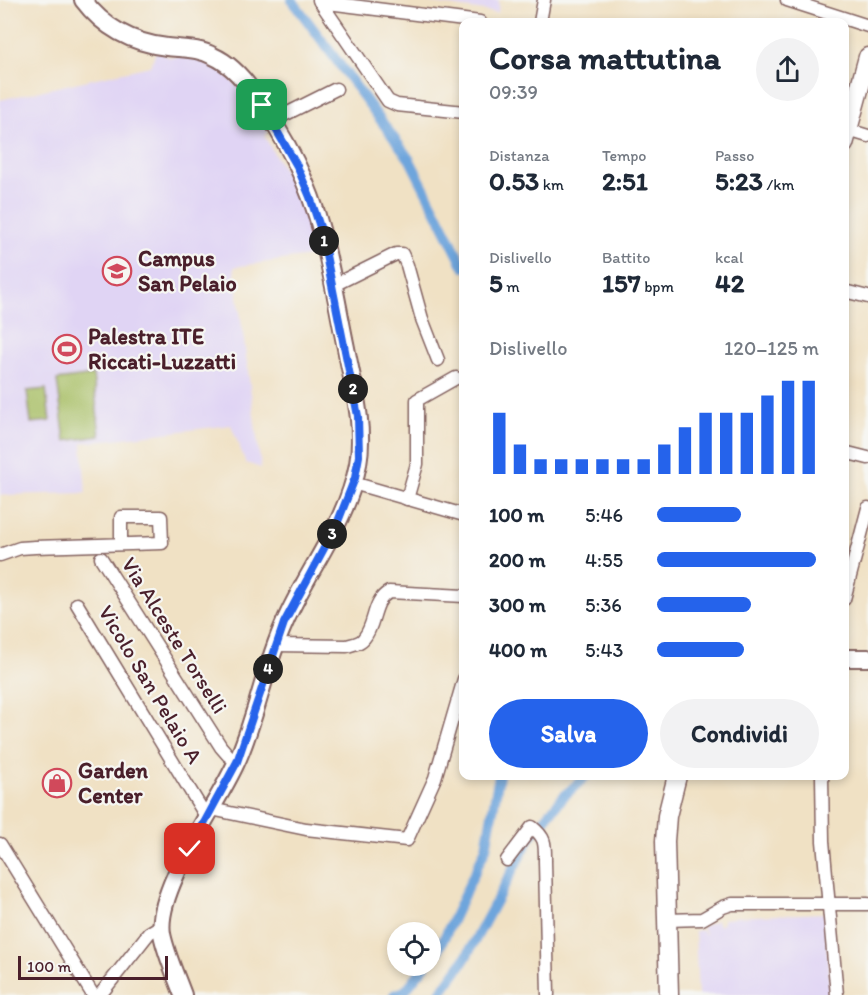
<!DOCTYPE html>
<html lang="it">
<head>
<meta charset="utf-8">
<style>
	body { margin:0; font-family:Itim,sans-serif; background:#f2f2f3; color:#1f2937; height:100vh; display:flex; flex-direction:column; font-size:22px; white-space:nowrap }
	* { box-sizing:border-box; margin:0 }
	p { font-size:20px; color:#747a83 }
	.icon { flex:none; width:33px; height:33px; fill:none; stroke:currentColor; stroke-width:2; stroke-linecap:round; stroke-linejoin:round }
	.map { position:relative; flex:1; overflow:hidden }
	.drawer { position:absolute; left:459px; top:18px; width:390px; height:762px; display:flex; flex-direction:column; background:#fff; border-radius:12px; box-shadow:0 3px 9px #0003 }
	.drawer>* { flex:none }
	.controls { position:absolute; left:387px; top:922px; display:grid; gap:12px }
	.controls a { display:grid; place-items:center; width:54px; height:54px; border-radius:50%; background:#fff; box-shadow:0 3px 9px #0003; font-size:30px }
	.scale { position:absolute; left:18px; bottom:15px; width:150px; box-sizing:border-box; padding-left:6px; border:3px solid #4a1f2b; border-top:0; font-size:16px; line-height:21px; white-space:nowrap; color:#4a1f2b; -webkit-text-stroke:4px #f6f6f2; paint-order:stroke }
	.pin { position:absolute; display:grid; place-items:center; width:51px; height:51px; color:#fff; margin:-26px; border-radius:12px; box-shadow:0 3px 9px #0006 }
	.km { position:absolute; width:30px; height:30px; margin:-15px; border-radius:50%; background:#222; color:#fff; font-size:16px; line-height:30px; text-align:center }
	.round { display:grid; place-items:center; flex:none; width:63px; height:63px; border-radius:32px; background:#f2f2f3 }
	.summary { display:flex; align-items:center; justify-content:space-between; height:102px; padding:0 30px }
	h1 { font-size:33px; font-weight:700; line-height:45px }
	.metrics { display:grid; grid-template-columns:repeat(3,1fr); gap:9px; height:102px; padding:6px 30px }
	.metrics div { display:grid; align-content:center }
	.metrics b { font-size:26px; font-weight:700 }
	.metrics small { font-size:16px; font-weight:400 }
	.metrics p { font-size:16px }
	.chart { height:168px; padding:12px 30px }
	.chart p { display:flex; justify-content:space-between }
	.chart svg { width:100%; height:108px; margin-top:6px; stroke:#2563eb; stroke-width:6 }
	.cta { display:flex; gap:12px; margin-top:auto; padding:12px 30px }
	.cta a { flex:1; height:69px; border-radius:36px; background:#2563eb; color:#fff; font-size:24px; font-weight:700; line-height:69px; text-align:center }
	.cta a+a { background:#f2f2f3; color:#1f2937 }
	ul { padding:0 30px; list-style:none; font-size:20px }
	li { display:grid; grid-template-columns:96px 72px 1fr; align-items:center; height:45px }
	li i { height:15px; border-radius:8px; background:#2563eb }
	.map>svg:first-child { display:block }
	.built { fill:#e0d4f4 }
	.green { fill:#a6bd62; stroke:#786e46; stroke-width:1.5 }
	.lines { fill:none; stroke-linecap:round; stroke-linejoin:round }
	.canal { stroke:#6ea5dc; stroke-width:10 }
	.street-casing { stroke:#846361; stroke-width:15 }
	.secondary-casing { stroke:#846361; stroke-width:20 }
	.primary-casing { stroke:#846361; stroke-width:21 }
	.street { stroke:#fff; stroke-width:12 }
	.secondary { stroke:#fff; stroke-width:16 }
	.primary { stroke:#fff; stroke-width:18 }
	.route-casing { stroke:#fff; stroke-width:12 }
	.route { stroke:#2563eb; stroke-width:8 }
	.labels { text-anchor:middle; stroke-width:4.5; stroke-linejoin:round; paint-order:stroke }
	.poi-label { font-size:22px; font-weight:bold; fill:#4a1f2b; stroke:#f6f6f2; text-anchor:start }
	.street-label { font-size:22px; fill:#4a1f2b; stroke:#f6f6f2 }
</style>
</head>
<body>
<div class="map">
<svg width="868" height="995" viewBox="0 0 868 995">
	<rect width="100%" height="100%" fill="#f6f6f2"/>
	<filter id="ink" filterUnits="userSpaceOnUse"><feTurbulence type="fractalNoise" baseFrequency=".0167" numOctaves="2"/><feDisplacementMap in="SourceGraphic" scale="12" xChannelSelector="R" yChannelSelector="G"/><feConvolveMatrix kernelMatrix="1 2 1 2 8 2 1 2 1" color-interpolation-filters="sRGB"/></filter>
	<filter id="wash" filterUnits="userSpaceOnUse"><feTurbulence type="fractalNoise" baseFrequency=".008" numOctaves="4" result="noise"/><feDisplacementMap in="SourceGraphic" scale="24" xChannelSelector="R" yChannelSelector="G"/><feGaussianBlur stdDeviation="1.35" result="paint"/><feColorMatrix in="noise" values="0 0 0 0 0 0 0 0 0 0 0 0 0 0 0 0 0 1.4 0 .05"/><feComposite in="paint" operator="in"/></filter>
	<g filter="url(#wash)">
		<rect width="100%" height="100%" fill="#f0e1c4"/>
		<g class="built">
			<polygon points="411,0 499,0 498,13"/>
			<polygon points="157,50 168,57 205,56 244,92 268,130 265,137 289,180 295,180 306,209 317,255 234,267 261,468 246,463 231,425 82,443 86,493 0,495 0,100 150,66"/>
			<polygon points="825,913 830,995 698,995 695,931 701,930 706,935 702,927 717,920 719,926 723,923 723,919 734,918 733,917"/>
		</g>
		<g class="green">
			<polygon points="93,375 100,436 65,441 57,380"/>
			<polygon points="46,389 50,421 31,423 27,391"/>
		</g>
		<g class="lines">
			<g class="canal">
				<polyline points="292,0 410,160 464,267"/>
				<polyline points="430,960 438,951 486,848 499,776"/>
				<polyline points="394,995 405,991 425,966"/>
				<polyline points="439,995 465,959 531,836 564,796 586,776"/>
			</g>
		</g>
	</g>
	<g filter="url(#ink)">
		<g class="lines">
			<g class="street-casing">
				<g id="street">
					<polyline points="319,0 388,101 397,105 464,112"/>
					<polyline points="787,0 868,26"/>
					<polyline points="320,2 480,22"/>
					<polyline points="540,22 544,0"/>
					<polyline points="272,121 336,89"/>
					<polyline points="848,130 868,136"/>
					<polyline points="333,283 340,282 396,254 402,254 407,265 422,319 438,360"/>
					<polyline points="844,291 868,297"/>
					<polyline points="844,452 868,458"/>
					<polyline points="353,483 464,515"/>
					<polyline points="407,499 417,464 417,400 456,378"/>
					<polyline points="0,555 20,548 35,547 162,543 161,517 121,517 121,544"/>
					<polyline points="101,558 221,747 228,755 237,762"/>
					<polyline points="844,599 868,508"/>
					<polyline points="77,604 207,818"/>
					<path d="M276,645l71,1c6,-2 14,-3 17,-8 12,-14 8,-37 25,-46l75,4"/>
					<polyline points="822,776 823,841 837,995"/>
					<polyline points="211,809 306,829 407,840 435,778 464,679"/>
					<polyline points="0,844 93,995"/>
					<path d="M507,860l25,-33c14,11 13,17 13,34l3,134"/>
					<polyline points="667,920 702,919 723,907 732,904 868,904"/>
					<polyline points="100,995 149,933 162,925"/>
				</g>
			</g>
			<g class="secondary-casing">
				<g id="secondary">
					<path d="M83,0c21,28 49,43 84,47 16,2 32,1 46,9 16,7 29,21 39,35 31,42 57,91 70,142 10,37 16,77 24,115 7,37 19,78 12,116 -11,59 -51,106 -74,160 -20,44 -28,96 -48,139 -19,43 -81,126 -74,171 4,20 14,42 21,61"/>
					<polyline points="844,658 868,658"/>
				</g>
			</g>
			<g class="primary-casing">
				<g id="primary">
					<polyline points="844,144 868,57"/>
					<polyline points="669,995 665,841 667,816 677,776"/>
				</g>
			</g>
			<use href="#street" class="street"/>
			<use href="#secondary" class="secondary"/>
			<use href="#primary" class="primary"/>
		</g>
	</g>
	<g class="lines" filter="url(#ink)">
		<g class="route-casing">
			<polyline id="route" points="190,849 237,762 284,623 337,524 355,478 359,456 358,416 321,230 310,197 297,166 262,105"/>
		</g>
		<use href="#route" class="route"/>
	</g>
	<defs>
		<g id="school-ring" transform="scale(1.5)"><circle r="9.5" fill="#f6f6f2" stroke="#d1495b" stroke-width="1.5"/><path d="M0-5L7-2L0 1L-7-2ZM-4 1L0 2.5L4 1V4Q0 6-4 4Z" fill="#d1495b"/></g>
		<g id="stadium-ring" transform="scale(1.5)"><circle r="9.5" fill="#f6f6f2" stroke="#d1495b" stroke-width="1.5"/><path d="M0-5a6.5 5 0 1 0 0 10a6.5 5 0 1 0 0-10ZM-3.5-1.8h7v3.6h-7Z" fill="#d1495b"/></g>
		<g id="shop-ring" transform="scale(1.5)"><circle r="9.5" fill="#f6f6f2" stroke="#d1495b" stroke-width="1.5"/><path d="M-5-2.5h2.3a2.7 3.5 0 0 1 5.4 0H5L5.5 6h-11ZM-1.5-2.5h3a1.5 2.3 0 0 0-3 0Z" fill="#d1495b"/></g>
	</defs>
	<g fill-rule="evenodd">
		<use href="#school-ring" x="117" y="271"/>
		<use href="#stadium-ring" x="67" y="349"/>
		<use href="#shop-ring" x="57" y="783"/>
	</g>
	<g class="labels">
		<g class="poi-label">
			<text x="138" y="266">Campus<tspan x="138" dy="25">San Pelaio</tspan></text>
			<text x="88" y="344">Palestra ITE<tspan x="88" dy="25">Riccati-Luzzatti</tspan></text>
			<text x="78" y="778">Garden<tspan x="78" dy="25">Center</tspan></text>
		</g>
		<g class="street-label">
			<text transform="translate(175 635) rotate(58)" y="8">Via Alceste Torselli</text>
			<text transform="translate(151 684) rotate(59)" y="8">Vicolo San Pelaio A</text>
		</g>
	</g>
</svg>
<div class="controls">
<a><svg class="icon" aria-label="locate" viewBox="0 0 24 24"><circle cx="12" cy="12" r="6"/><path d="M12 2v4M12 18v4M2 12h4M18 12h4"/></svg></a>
</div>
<div class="scale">100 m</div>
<div class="pin" style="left:262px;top:105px;background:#1e9e55"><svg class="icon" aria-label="arrive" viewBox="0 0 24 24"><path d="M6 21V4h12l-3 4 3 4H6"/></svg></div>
<div class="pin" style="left:190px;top:849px;background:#d93025"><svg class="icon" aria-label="check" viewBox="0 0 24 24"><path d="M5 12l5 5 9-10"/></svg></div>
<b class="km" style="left:324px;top:241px">1</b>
<b class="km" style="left:353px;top:389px">2</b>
<b class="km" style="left:332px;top:534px">3</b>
<b class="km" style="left:268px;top:669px">4</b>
<section class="drawer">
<div class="summary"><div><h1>Corsa mattutina</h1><p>09:39</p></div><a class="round"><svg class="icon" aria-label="share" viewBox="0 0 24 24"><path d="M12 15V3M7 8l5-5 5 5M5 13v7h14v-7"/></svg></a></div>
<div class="metrics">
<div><p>Distanza</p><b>0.53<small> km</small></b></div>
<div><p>Tempo</p><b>2:51</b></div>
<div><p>Passo</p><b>5:23<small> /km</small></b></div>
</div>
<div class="metrics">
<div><p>Dislivello</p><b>5<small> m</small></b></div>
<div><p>Battito</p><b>157<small> bpm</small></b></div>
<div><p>kcal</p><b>42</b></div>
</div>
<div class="chart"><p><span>Dislivello</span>120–125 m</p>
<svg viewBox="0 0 160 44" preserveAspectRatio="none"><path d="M5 44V19M15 44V32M25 44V38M35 44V38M45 44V38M55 44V38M65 44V38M75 44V38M85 44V32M95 44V25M105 44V19M115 44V19M125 44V19M135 44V12M145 44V6M155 44V6"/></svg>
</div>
<ul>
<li><b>100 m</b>5:46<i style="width:52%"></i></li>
<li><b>200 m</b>4:55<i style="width:98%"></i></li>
<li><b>300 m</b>5:36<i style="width:58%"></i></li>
<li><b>400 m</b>5:43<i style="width:54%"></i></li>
</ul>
<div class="cta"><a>Salva</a><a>Condividi</a></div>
</section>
</div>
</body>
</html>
